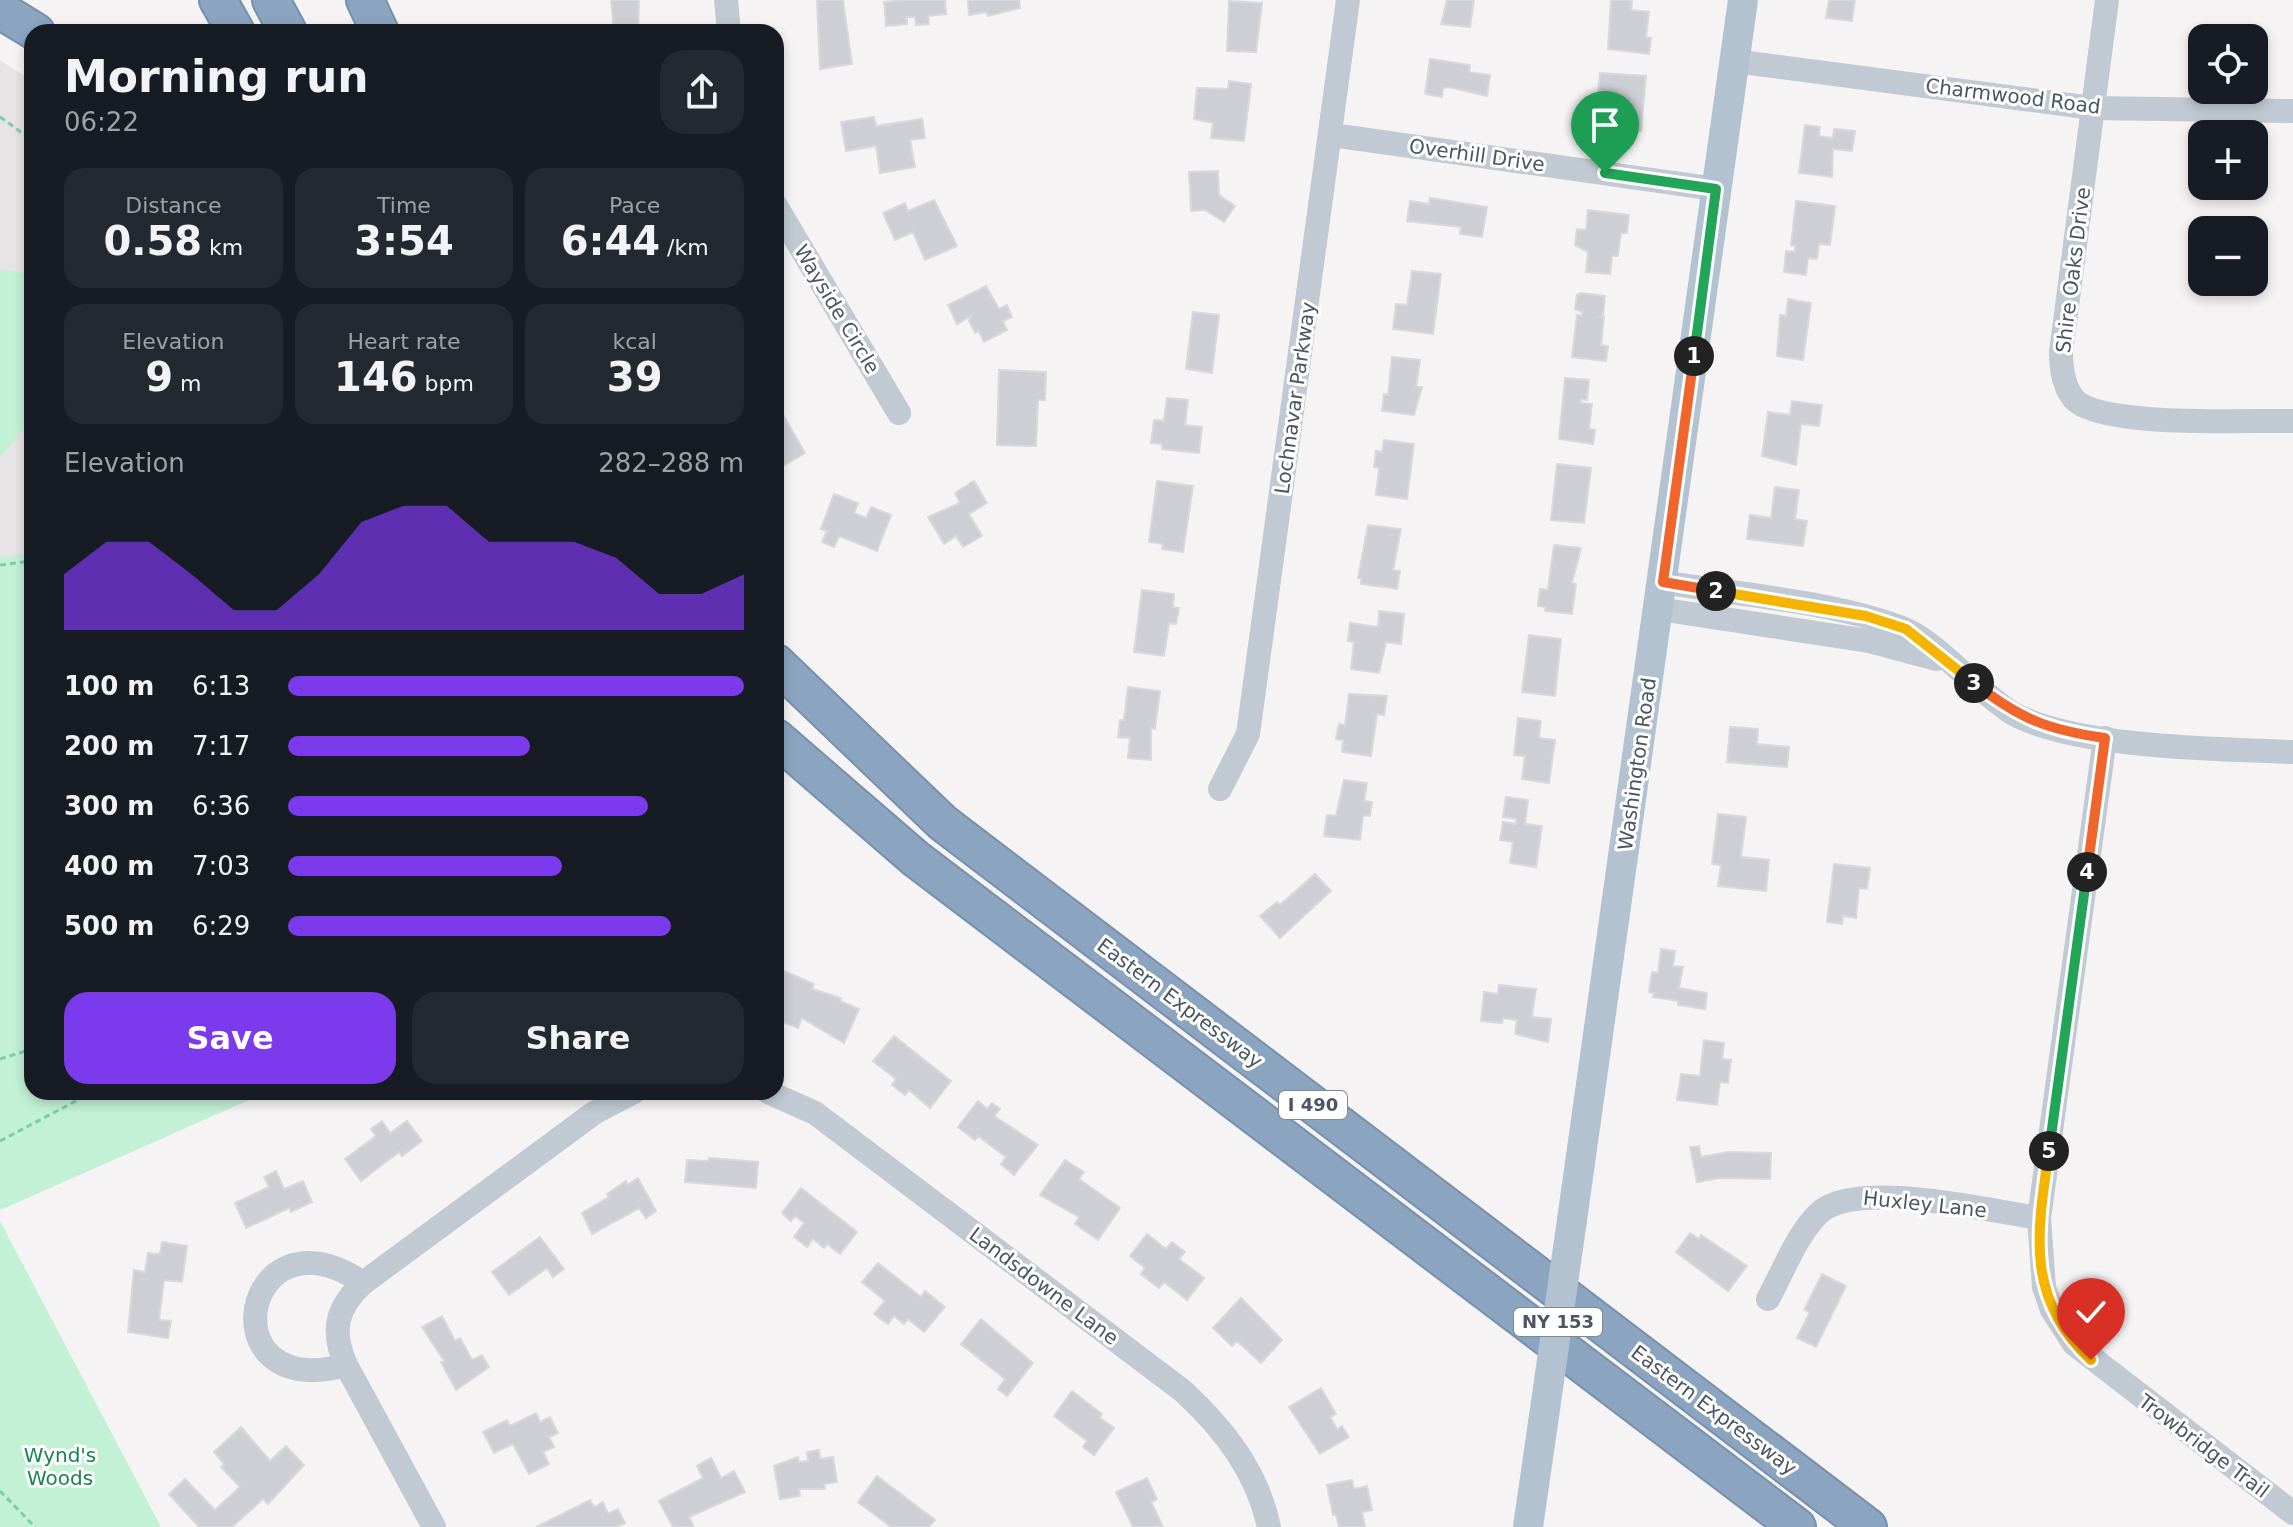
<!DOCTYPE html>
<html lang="en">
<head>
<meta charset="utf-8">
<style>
	body { margin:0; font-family:"DejaVu Sans",sans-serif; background:#242831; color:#f1f3f6; height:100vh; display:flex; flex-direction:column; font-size:30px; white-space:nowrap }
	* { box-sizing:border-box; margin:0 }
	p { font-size:26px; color:#9ea1a6 }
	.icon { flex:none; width:44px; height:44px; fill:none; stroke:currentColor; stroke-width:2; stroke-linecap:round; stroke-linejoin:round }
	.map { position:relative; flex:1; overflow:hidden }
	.panel { position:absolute; left:24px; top:24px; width:760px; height:1076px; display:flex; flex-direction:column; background:#171b24; border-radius:24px; box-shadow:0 4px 12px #0003 }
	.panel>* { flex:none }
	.tools { position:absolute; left:2188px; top:24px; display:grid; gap:16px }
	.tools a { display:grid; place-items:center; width:80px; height:80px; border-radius:16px; background:#171b24; box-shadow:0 4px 12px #0003; font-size:40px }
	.pin { position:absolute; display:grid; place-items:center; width:68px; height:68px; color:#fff; margin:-82px -34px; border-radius:50% 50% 50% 0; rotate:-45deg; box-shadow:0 0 8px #0007 }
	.pin .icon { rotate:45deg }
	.km { position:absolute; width:40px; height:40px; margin:-20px; border-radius:50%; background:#222; color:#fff; font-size:22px; line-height:40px; text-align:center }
	.round { display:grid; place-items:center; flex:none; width:84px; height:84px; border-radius:24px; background:#242831 }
	.summary { display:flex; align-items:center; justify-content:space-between; height:136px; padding:0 40px }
	h1 { font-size:44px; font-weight:800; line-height:60px }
	.stats { display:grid; grid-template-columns:repeat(3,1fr); gap:12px; height:136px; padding:8px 40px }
	.stats div { display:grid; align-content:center; border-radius:20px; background:#242831; text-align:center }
	.stats b { font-size:40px; font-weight:800 }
	.stats small { font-size:22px; font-weight:400 }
	.stats p { font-size:22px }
	.chart { height:224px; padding:16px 40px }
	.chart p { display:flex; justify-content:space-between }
	.chart svg { width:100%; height:144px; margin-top:8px; fill:#7c3aed; opacity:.7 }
	.primary-button { display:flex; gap:16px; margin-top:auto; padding:16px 40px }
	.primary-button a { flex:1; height:92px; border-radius:24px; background:#7c3aed; color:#fff; font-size:32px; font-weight:800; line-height:92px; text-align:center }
	.primary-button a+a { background:#242831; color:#f1f3f6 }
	ul { padding:0 40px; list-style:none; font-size:26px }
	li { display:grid; grid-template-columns:128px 96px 1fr; align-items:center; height:60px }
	li i { height:20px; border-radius:10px; background:#7c3aed }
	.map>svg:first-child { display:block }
	.education { fill:#e6e4e5 }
	.green { fill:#c3f1d5 }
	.building { fill:#cdcfd5; stroke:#d7d9de; stroke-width:2 }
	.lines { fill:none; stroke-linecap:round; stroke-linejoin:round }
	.highway-casing { stroke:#7690ad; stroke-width:40 }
	.path { stroke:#7ad0a6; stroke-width:3; stroke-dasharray:6 4; stroke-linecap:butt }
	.minor { stroke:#c1cad2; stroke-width:24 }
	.major { stroke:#b3c2d1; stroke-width:30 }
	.highway { stroke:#8ba5c1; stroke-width:36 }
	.major-bridge { stroke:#b3c2d1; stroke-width:30 }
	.split-1-casing { stroke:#fff; stroke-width:16 }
	.split-2-casing { stroke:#fff; stroke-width:16 }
	.split-3-casing { stroke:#fff; stroke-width:16 }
	.split-4-casing { stroke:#fff; stroke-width:16 }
	.split-5-casing { stroke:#fff; stroke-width:16 }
	.split-6-casing { stroke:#fff; stroke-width:16 }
	.split-1 { stroke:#22a559; stroke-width:10 }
	.split-2 { stroke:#f0652b; stroke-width:10 }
	.split-3 { stroke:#f5b400; stroke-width:10 }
	.split-4 { stroke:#f0652b; stroke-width:10 }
	.split-5 { stroke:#22a559; stroke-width:10 }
	.split-6 { stroke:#f5b400; stroke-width:10 }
	.labels { text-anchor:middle; stroke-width:6; stroke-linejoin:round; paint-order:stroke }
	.shield { fill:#fff; stroke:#808990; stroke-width:2 }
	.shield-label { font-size:18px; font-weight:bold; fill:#4a5661 }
	.street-label { font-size:20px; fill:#4a5661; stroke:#fff }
	.park-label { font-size:20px; fill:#17864f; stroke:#fff }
</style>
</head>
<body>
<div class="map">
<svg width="2293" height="1527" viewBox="0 0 2293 1527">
	<rect width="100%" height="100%" fill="#f5f3f3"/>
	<polygon class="education" points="0,60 32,81 32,1092 267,1092 0,1210"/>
	<g class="green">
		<polygon points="0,270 32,274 32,417 0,458"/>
		<polygon points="32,553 32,1092 267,1092 0,1210 0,558"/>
		<polygon points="0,1221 161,1527 0,1527"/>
	</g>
	<g class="building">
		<polygon points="611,0 639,0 638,32 614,32"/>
		<polygon points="817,0 843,0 852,64 820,69"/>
		<polygon points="905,0 945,0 946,14 928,16 929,24 916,25 915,17 907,17 907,24 886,26 884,2"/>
		<polygon points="968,0 1019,0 1020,8 988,16 987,12 969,15"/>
		<polygon points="1447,0 1474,0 1470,27 1441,24"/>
		<polygon points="1611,0 1632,0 1631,10 1649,12 1646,37 1651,38 1649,54 1608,49"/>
		<polygon points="1829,0 1855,0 1852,21 1826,18"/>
		<polygon points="1229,1 1262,3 1256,52 1227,51"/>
		<polygon points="1430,59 1470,65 1469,72 1490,75 1487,96 1449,87 1443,88 1442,97 1425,94"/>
		<polygon points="1600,73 1646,76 1641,131 1610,128 1613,96 1598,95"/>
		<polygon points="1229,81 1251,84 1244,141 1211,138 1213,123 1194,119 1197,88 1228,89"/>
		<polygon points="874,117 876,126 922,119 925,138 910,140 915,167 880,173 876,146 846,151 841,122"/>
		<polygon points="1805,125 1820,127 1819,136 1833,138 1834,129 1855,131 1852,151 1833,149 1832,177 1799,173"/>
		<polygon points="1218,171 1219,195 1235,206 1224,222 1205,210 1191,211 1189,172"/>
		<polygon points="1430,198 1487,207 1482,237 1460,234 1461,227 1407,221 1410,201 1429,204"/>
		<polygon points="934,200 957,246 925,260 913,232 895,240 883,213 905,203 908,211"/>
		<polygon points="1796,201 1835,206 1830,245 1819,244 1817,259 1808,258 1806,275 1784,272 1786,251 1795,252 1795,246 1791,245"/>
		<polygon points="1588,210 1629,215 1627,233 1621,233 1618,256 1612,256 1610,274 1586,272 1588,252 1575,245 1577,229 1586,230"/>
		<polygon points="1412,271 1441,274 1433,334 1393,329 1396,304 1407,305"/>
		<polygon points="986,286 999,309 1007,305 1012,317 1003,321 1007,330 984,342 979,331 975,333 969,321 971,316 957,324 948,305"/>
		<polygon points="1581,293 1605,296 1603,316 1598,317 1604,317 1601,345 1608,346 1606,361 1572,357 1577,315 1582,316 1582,312 1575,309 1577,295"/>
		<polygon points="1788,299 1811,303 1803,360 1777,356 1780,315 1786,316"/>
		<polygon points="1193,312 1219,315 1212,373 1186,369"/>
		<polygon points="1392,357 1420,360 1416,387 1422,387 1414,415 1382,411 1384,394 1388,395"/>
		<polygon points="999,370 1046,372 1045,400 1038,400 1036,446 997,445"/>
		<polygon points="1565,378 1589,380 1587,400 1581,399 1581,403 1592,404 1589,429 1595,430 1593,444 1559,439"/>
		<polygon points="781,394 782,413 805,453 783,466 776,452 776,395"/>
		<polygon points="1167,398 1188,400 1185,425 1202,427 1199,453 1162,449 1162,444 1151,443 1154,420 1164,421"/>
		<polygon points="1792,401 1822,405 1819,426 1801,424 1796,465 1762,456 1768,412 1790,415"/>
		<polygon points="1384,440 1414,444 1407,499 1376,495 1379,468 1374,467 1376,451 1382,452"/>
		<polygon points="1557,464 1591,468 1584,523 1551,520"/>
		<polygon points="974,481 987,503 969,514 982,536 963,547 956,536 944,544 928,517 960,503 955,493"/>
		<polygon points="1157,481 1193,486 1183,552 1162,549 1163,544 1149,542"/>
		<polygon points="1775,487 1799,490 1795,519 1807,521 1803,546 1747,539 1750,515 1771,518"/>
		<polygon points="834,494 858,503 854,513 866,518 871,507 891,515 877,551 839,536 834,547 822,542 827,531 821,529"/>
		<polygon points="1368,525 1401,529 1393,570 1400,571 1397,589 1361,584 1361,578 1358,578"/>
		<polygon points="1554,545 1581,548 1572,583 1576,584 1572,614 1545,611 1546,607 1538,606 1540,589 1548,590"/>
		<polygon points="1142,590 1174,594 1173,607 1179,608 1176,624 1169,623 1164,656 1134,652"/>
		<polygon points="1379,611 1404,614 1401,644 1386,642 1379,673 1351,669 1354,642 1348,641 1350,623 1378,627"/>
		<polygon points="1529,635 1561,639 1555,696 1522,692"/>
		<polygon points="1128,687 1160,691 1155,729 1151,728 1151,760 1128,758 1130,738 1118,737 1120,720 1124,720"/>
		<polygon points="1349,694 1387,696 1384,715 1377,714 1371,756 1342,752 1343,740 1336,739 1339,724 1345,725"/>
		<polygon points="1518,718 1541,721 1539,738 1555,740 1549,783 1522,779 1525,756 1514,755"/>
		<polygon points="1730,727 1758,729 1757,744 1789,747 1787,767 1727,762"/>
		<polygon points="1344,780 1367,783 1364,801 1372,802 1370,816 1363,815 1360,840 1324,836 1327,815 1336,816"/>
		<polygon points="1506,797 1528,800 1525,824 1542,826 1536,867 1510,863 1513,842 1500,840 1503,822 1516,824 1516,819 1503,817"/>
		<polygon points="1718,814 1746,817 1741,857 1769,860 1766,891 1718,886 1721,865 1712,864"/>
		<polygon points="1834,864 1870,868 1867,889 1859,888 1856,918 1843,916 1842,924 1827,922"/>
		<polygon points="1315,874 1331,891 1280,938 1260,916 1277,902 1280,905"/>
		<polygon points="1661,949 1675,951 1673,966 1683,967 1679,988 1707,993 1705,1009 1678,1005 1678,1001 1653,997 1654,993 1649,992 1652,972 1658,973"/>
		<polygon points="784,971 814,984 812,989 841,998 840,1001 859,1009 844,1043 802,1018 798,1028 776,1019 776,989"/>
		<polygon points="1499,985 1536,989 1532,1017 1551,1019 1548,1042 1515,1034 1517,1020 1503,1018 1502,1023 1481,1021 1484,992 1498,994"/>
		<polygon points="894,1036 951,1081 930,1108 909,1090 905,1095 892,1085 896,1079 873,1061"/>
		<polygon points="1704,1040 1724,1043 1722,1059 1731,1060 1728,1083 1720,1082 1717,1105 1677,1100 1681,1074 1700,1076"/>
		<polygon points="978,1101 987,1109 992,1103 1000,1109 994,1116 1038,1145 1014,1175 1001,1164 1006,1157 978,1136 975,1140 958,1127"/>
		<polygon points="382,1121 390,1133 407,1121 422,1141 402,1156 399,1152 361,1181 345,1159 376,1136 371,1129"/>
		<polygon points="1699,1146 1701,1157 1728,1152 1771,1153 1770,1179 1719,1178 1697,1182 1690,1147"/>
		<polygon points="709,1158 758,1162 756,1188 685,1182 687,1160 709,1161"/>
		<polygon points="1065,1160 1084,1172 1079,1179 1120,1208 1098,1240 1075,1224 1079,1217 1040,1195"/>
		<polygon points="276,1171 284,1189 303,1181 312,1202 291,1212 289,1208 246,1228 235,1203 269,1187 264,1177"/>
		<polygon points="638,1178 656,1211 646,1218 639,1208 592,1234 582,1213 609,1197 607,1194 626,1181 628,1185"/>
		<polygon points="801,1188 857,1232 840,1254 827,1244 824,1248 813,1239 807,1247 794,1237 804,1223 795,1216 791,1221 782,1213"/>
		<polygon points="1690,1233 1699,1239 1701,1235 1747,1266 1728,1291 1676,1252"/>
		<polygon points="1147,1234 1166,1249 1172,1242 1185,1252 1179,1259 1204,1278 1187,1300 1164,1282 1159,1288 1141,1274 1145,1268 1130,1256"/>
		<polygon points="540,1237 564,1269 553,1277 547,1268 509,1295 492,1272"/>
		<polygon points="162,1242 187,1246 182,1282 164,1280 159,1320 171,1321 168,1338 128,1332 134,1270 145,1272 148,1253 160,1254"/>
		<polygon points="878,1263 921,1297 925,1291 945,1307 924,1332 908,1319 904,1324 894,1316 888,1324 874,1314 885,1301 862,1282"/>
		<polygon points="1822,1274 1846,1286 1816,1347 1797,1338 1810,1312 1804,1310"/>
		<polygon points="1241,1298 1282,1340 1261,1363 1237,1341 1232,1346 1213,1328"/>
		<polygon points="442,1316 455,1341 460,1338 472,1360 482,1355 489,1367 456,1390 441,1362 444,1361 422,1327"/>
		<polygon points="981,1319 1033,1363 1007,1396 998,1389 1005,1379 961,1344"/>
		<polygon points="1321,1388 1336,1414 1330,1417 1337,1429 1342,1426 1349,1437 1320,1454 1289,1407"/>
		<polygon points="1072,1391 1102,1414 1100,1418 1114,1428 1094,1455 1083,1447 1087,1441 1054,1416"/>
		<polygon points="536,1413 540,1422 550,1417 558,1433 549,1437 554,1447 543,1452 549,1464 529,1474 513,1444 494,1453 483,1432 507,1420 510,1426"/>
		<polygon points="241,1427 270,1461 286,1446 304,1465 268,1504 263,1499 232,1527 199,1527 169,1494 185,1479 215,1510 240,1487 221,1467 224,1464 214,1452"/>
		<polygon points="819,1450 820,1459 833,1457 837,1482 824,1484 825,1489 799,1489 800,1496 780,1499 774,1466 798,1457 799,1462 808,1461 807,1452"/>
		<polygon points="711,1458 721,1478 734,1471 745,1492 689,1517 694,1527 673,1527 659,1501 703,1478 697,1466"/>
		<polygon points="877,1476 935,1520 929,1527 891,1527 858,1502"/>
		<polygon points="1147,1478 1157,1499 1151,1502 1163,1527 1133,1527 1116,1492"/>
		<polygon points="1352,1480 1354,1489 1367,1486 1372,1510 1362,1512 1365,1527 1339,1527 1336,1515 1333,1515 1327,1485"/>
		<polygon points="590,1500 594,1507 603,1502 608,1514 618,1509 625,1523 616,1527 536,1527"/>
	</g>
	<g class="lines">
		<g class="highway-casing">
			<g id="highway">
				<polyline points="218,0 236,32"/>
				<polyline points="271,0 288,32"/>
				<polyline points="365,0 380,32"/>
				<polyline points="0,10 36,32"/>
				<polyline points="776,663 943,823 1868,1527"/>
				<polyline points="776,738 916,859 1797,1527"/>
			</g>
		</g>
		<g class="path">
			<polyline points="0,117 32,140"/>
			<polyline points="0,565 32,561"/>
			<polyline points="0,1059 32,1049"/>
			<polyline points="0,1141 93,1092"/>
			<polyline points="0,1491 35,1527"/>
		</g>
		<g class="minor">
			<polyline points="726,0 729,32"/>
			<path d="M2107,0l-46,352c0,16 2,34 13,47 25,29 177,21 219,22"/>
			<polyline points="1734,61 2093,108 2293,111"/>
			<polyline points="1332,135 1716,189"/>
			<polyline points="776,206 899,413"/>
			<path d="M1663,582c75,13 169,19 239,46 33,12 77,65 110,85 62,35 208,36 281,39"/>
			<polyline points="1659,609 1869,641 1936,659"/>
			<polyline points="2105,738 2039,1218 2044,1287 2052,1310 2074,1344 2293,1513"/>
			<polyline points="1220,789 1248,734 1348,0"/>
			<path d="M768,1092l47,21 368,278c41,38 74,80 86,136"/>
			<path d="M1768,1299c15,-27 28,-63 50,-85 35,-36 172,-3 221,4"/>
			<path d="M346,1365c-142,39 -103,-165 17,-82"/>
			<path d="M434,1527l-88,-162c-15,-34 -10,-57 17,-82l231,-170 40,-21"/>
		</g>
		<g class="major">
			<polyline points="1572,1220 1743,0"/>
			<polyline points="1528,1527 1543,1423"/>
		</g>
		<use href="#highway" class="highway"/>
		<polyline class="major-bridge" points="1543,1423 1572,1220"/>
	</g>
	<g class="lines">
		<g class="split-1-casing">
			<polyline id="split-1" points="1605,173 1716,189 1694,356"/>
		</g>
		<g class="split-2-casing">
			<polyline id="split-2" points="1694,356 1663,582 1716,591"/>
		</g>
		<g class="split-3-casing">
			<polyline id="split-3" points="1716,591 1866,616 1906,629 1974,683"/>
		</g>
		<g class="split-4-casing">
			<path id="split-4" d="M1974,683c46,36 74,47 131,55l-18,134"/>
		</g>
		<g class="split-5-casing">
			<polyline id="split-5" points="2049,1151 2087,872"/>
		</g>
		<g class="split-6-casing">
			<path id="split-6" d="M2049,1151c-12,82 -24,147 42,209"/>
		</g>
		<use href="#split-1" class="split-1"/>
		<use href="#split-2" class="split-2"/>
		<use href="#split-3" class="split-3"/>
		<use href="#split-4" class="split-4"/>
		<use href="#split-5" class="split-5"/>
		<use href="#split-6" class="split-6"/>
	</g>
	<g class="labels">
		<g class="shield">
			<rect x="1279" y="1091" width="68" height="28" rx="6"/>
			<rect x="1514" y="1308" width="88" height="28" rx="6"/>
		</g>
		<g class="shield-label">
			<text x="1313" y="1111">I 490</text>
			<text x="1558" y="1328">NY 153</text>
		</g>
		<g class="street-label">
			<text transform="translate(2013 96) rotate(7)" y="7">Charmwood Road</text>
			<text transform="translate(1477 155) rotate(8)" y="7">Overhill Drive</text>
			<text transform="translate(2073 270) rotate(-83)" y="7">Shire Oaks Drive</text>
			<text transform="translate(837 309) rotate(59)" y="7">Wayside Circle</text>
			<text transform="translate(1295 398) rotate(-82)" y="7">Lochnavar Parkway</text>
			<text transform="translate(1637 764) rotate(-82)" y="7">Washington Road</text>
			<text transform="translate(1180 1003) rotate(37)" y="7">Eastern Expressway</text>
			<text transform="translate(1925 1204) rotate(6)" y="7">Huxley Lane</text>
			<text transform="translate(1044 1286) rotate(37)" y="7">Landsdowne Lane</text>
			<text transform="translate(1714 1410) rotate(37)" y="7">Eastern Expressway</text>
			<text transform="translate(2204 1446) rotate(37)" y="7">Trowbridge Trail</text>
		</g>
		<g class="park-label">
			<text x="60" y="1462">Wynd's<tspan x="60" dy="23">Woods</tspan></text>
		</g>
	</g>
</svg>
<div class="tools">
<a><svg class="icon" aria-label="locate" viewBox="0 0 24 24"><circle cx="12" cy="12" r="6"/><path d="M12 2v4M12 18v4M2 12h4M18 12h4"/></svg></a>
<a>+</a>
<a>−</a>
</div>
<div class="pin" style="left:1605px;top:173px;background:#1e9e55"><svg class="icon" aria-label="arrive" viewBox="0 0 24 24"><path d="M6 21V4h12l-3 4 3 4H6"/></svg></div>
<div class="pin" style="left:2091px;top:1360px;background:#d93025"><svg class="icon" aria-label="check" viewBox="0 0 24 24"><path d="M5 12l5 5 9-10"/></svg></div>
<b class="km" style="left:1694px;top:356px">1</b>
<b class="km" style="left:1716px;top:591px">2</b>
<b class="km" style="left:1974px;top:683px">3</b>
<b class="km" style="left:2087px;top:872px">4</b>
<b class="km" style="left:2049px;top:1151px">5</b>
<section class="panel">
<div class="summary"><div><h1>Morning run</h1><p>06:22</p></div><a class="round"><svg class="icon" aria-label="share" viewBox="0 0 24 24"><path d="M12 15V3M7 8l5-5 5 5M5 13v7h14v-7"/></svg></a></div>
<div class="stats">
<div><p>Distance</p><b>0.58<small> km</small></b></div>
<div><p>Time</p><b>3:54</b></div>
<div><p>Pace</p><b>6:44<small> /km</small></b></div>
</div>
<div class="stats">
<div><p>Elevation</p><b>9<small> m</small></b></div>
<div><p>Heart rate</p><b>146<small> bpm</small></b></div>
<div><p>kcal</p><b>39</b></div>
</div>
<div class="chart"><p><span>Elevation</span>282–288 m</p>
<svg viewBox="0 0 160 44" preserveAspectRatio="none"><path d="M0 44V27L10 17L20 17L30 27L40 38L50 38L60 27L70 11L80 6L90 6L100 17L110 17L120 17L130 22L140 33L150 33L160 27V44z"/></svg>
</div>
<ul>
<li><b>100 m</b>6:13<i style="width:100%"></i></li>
<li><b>200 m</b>7:17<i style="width:53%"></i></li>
<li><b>300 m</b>6:36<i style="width:79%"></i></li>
<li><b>400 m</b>7:03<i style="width:60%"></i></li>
<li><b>500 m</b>6:29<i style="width:84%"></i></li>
</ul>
<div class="primary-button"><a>Save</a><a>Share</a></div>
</section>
</div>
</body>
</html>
